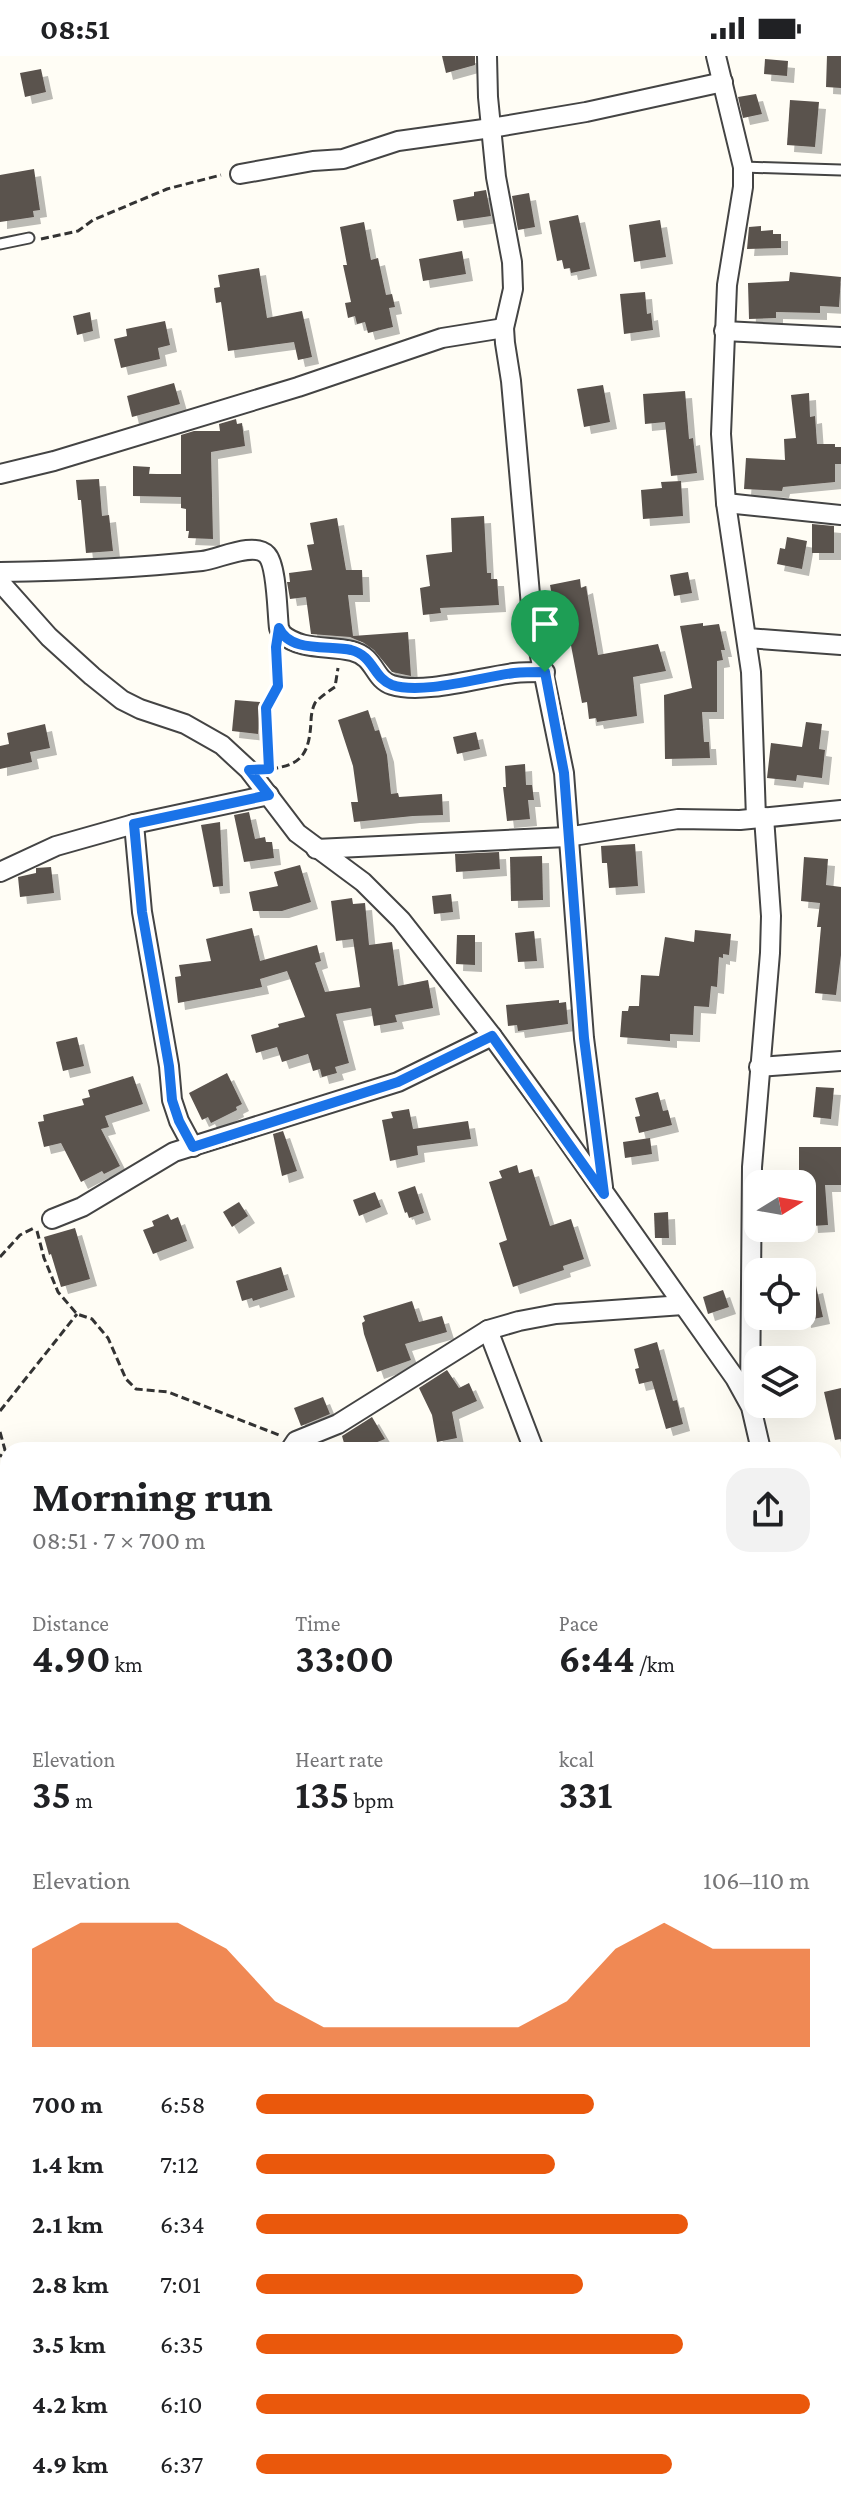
<!DOCTYPE html>
<html lang="en">
<head>
<meta charset="utf-8">
<style>
	body { margin:0; font-family:"Crimson Pro",serif; background:#f2f2f2; color:#202124; height:100vh; display:flex; flex-direction:column; font-size:30px; white-space:nowrap }
	* { box-sizing:border-box; margin:0 }
	p { font-size:26px; color:#757577 }
	.icon { flex:none; width:44px; height:44px; fill:none; stroke:currentColor; stroke-width:2; stroke-linecap:round; stroke-linejoin:round }
	.map { position:relative; flex:1; overflow:hidden }
	.panel { position:absolute; left:0px; top:1386px; width:842px; height:1070px; display:flex; flex-direction:column; background:#fff; border-radius:24px 24px 0 0; box-shadow:0 8px 32px #0002 }
	.panel>* { flex:none }
	.needle { width:52px; rotate:79deg }
	.tools { position:absolute; left:744px; top:1114px; display:grid; gap:16px }
	.tools a { display:grid; place-items:center; width:72px; height:72px; border-radius:16px; background:#fff; box-shadow:0 8px 32px #0002; font-size:40px }
	.pin { position:absolute; display:grid; place-items:center; width:68px; height:68px; color:#fff; margin:-82px -34px; border-radius:50% 50% 50% 0; rotate:-45deg; box-shadow:0 0 8px #0007 }
	.pin .icon { rotate:45deg }
	.round { display:grid; place-items:center; flex:none; width:84px; height:84px; border-radius:24px; background:#f2f2f2 }
	.overview { display:flex; align-items:center; justify-content:space-between; height:136px; padding:0 32px }
	h1 { font-size:44px; font-weight:700; line-height:60px }
	.metrics { display:grid; grid-template-columns:repeat(3,1fr); gap:12px; height:136px; padding:8px 32px }
	.metrics div { display:grid; align-content:center }
	.metrics b { font-size:40px; font-weight:700 }
	.metrics small { font-size:22px; font-weight:400 }
	.metrics p { font-size:22px }
	.chart { height:224px; padding:16px 32px }
	.chart p { display:flex; justify-content:space-between }
	.chart svg { width:100%; height:144px; margin-top:8px; fill:#ea580c; opacity:.7 }
	ul { padding:0 32px; list-style:none; font-size:26px }
	li { display:grid; grid-template-columns:128px 96px 1fr; align-items:center; height:60px }
	li i { height:20px; border-radius:10px; background:#ea580c }
	.status { display:flex; justify-content:space-between; align-items:center; height:56px; padding:0 40px; background:#fff; direction:ltr }
	.status svg { height:22px; fill:currentColor }
	.map>svg:first-child { display:block }
	.lines { fill:none; stroke-linecap:round; stroke-linejoin:round }
	.stream { stroke:#3f96cf; stroke-width:6 }
	.building { fill:#5a524d; filter:url(#shadow) }
	.service-casing { stroke:#444; stroke-width:13 }
	.minor-casing { stroke:#444; stroke-width:22 }
	.tertiary-casing { stroke:#444; stroke-width:28 }
	.path { stroke:#333; stroke-width:3; stroke-dasharray:8 4; stroke-linecap:butt }
	.service { stroke:#fff; stroke-width:9 }
	.minor { stroke:#fff; stroke-width:18 }
	.tertiary { stroke:#fff; stroke-width:24 }
	.route-casing { stroke:#fff; stroke-width:16 }
	.route { stroke:#1a73e8; stroke-width:10 }
</style>
</head>
<body>
<div class="status"><b>08:51</b><svg viewBox="0 0 49 12"><path d="M0 12V9h3v3zM5 12V6h3v6zM10 12V3h3v9zM15 12V0h3v12zM26 1h20v11H26zM47 4h2v5h-2z"/></svg></div>
<div class="map">
<svg width="841" height="2455" viewBox="0 0 841 2455">
	<defs>
		<filter id="shadow"><feDropShadow dx="7" dy="7" stdDeviation="0" flood-color="#0004"/></filter>
	</defs>
	<rect width="100%" height="100%" fill="#fffdf5"/>
	<g class="lines">
		<polyline class="stream" points="0,1734 8,1742"/>
	</g>
	<g class="building">
		<polygon points="442,0 475,0 475,9 446,17"/>
		<polygon points="827,0 841,0 841,32 826,31"/>
		<polygon points="765,3 788,5 787,20 764,18"/>
		<polygon points="41,13 46,36 25,41 20,17"/>
		<polygon points="756,38 762,58 743,62 738,41"/>
		<polygon points="790,44 819,46 815,91 787,89"/>
		<polygon points="34,113 40,154 33,155 34,161 0,166 0,119"/>
		<polygon points="486,134 491,160 457,165 453,144 474,140 474,136"/>
		<polygon points="529,137 535,171 518,174 512,140"/>
		<polygon points="578,159 590,213 571,217 570,212 564,213 562,204 557,205 549,165"/>
		<polygon points="660,164 666,201 634,206 629,169"/>
		<polygon points="364,166 371,204 378,202 386,239 392,238 395,251 389,252 393,271 368,277 365,266 357,268 355,260 348,262 345,247 351,246 343,209 347,209 340,171"/>
		<polygon points="761,170 761,175 773,174 773,178 781,178 781,192 747,193 749,171"/>
		<polygon points="462,195 466,218 423,225 419,203"/>
		<polygon points="259,212 267,262 302,255 312,301 298,304 294,286 228,295 221,246 216,247 214,232 220,231 218,219"/>
		<polygon points="790,216 841,221 839,251 820,250 820,257 776,256 776,262 749,263 748,227 789,225"/>
		<polygon points="645,236 647,258 651,257 653,274 624,278 620,238"/>
		<polygon points="90,256 93,275 77,279 73,260"/>
		<polygon points="165,265 170,289 158,292 160,303 121,312 114,283 127,280 126,273"/>
		<polygon points="174,327 180,348 132,361 127,340"/>
		<polygon points="603,329 610,366 584,371 577,333"/>
		<polygon points="685,335 689,383 693,382 697,417 671,420 665,366 645,368 643,338"/>
		<polygon points="809,337 810,361 815,360 817,388 835,388 835,391 841,391 841,408 835,408 835,426 783,431 782,435 744,433 746,402 785,404 784,383 796,382 791,339"/>
		<polygon points="236,363 237,368 242,367 245,390 211,396 213,483 188,482 189,475 186,475 186,453 181,452 181,441 133,440 133,410 150,411 149,418 181,418 181,379 194,375 220,375 219,368"/>
		<polygon points="99,423 102,460 109,459 113,495 86,497 81,444 78,444 76,424"/>
		<polygon points="681,425 683,460 643,463 641,434 662,432 661,426"/>
		<polygon points="484,460 487,517 491,517 491,523 497,523 499,549 440,552 441,557 423,559 420,532 430,530 426,499 452,496 451,462"/>
		<polygon points="337,462 346,514 362,514 363,539 348,539 353,580 408,576 411,620 392,616 374,594 364,587 350,581 311,578 306,541 290,543 287,526 290,526 289,517 312,514 307,489 314,488 310,467"/>
		<polygon points="812,468 834,470 834,497 812,497"/>
		<polygon points="787,481 807,485 802,513 777,508 780,492 785,493"/>
		<polygon points="688,516 692,537 674,540 670,519"/>
		<polygon points="580,523 581,532 586,530 598,599 658,588 666,615 633,621 637,660 597,666 596,662 589,663 587,646 582,647 569,579 559,580 550,529"/>
		<polygon points="703,567 703,570 719,568 725,594 721,594 723,604 717,605 717,656 702,656 704,686 709,686 710,702 665,703 664,639 692,632 680,570"/>
		<polygon points="235,644 260,646 258,678 232,675"/>
		<polygon points="368,654 375,675 379,674 387,699 391,738 398,737 399,741 442,738 443,759 413,760 354,766 351,746 358,746 353,710 338,664"/>
		<polygon points="806,666 822,668 819,693 825,694 822,722 797,719 796,725 767,722 771,687 802,691"/>
		<polygon points="45,668 50,692 30,696 32,706 0,713 0,690 9,688 7,677"/>
		<polygon points="476,676 480,693 457,698 453,681"/>
		<polygon points="525,708 526,729 532,729 534,744 528,744 530,763 507,765 503,731 506,731 505,710"/>
		<polygon points="249,756 255,783 265,781 266,786 272,786 274,802 244,806 234,759"/>
		<polygon points="220,766 223,830 213,831 201,769"/>
		<polygon points="635,788 638,830 609,832 607,807 602,807 601,790"/>
		<polygon points="499,796 500,813 456,816 455,798"/>
		<polygon points="542,800 543,844 511,845 510,801"/>
		<polygon points="804,801 828,803 826,829 841,831 841,899 836,939 815,937 821,871 817,871 820,847 801,845"/>
		<polygon points="300,809 311,846 282,855 253,855 249,836 278,830 274,816"/>
		<polygon points="51,811 54,837 20,841 18,821 36,817 36,812"/>
		<polygon points="451,838 453,856 434,858 432,840"/>
		<polygon points="352,842 353,848 365,847 369,889 392,886 398,930 428,924 433,952 395,959 397,966 374,970 371,952 336,958 349,1007 335,1011 337,1017 322,1021 320,1013 313,1015 308,998 282,1006 277,991 256,997 251,979 279,971 278,968 305,961 287,915 260,923 262,931 178,947 175,921 181,920 179,909 211,905 206,883 252,872 260,905 317,889 321,905 315,907 325,936 360,931 353,883 336,885 331,845"/>
		<polygon points="695,874 731,878 729,899 723,898 723,902 719,901 717,931 711,930 709,951 694,950 693,979 670,978 670,985 620,981 622,955 628,955 629,950 639,950 641,919 659,920 665,881 694,886"/>
		<polygon points="534,875 537,905 518,906 515,877"/>
		<polygon points="457,879 475,879 475,909 456,908"/>
		<polygon points="559,944 559,947 566,946 568,968 518,975 517,969 508,970 506,949"/>
		<polygon points="77,981 84,1010 63,1015 56,986"/>
		<polygon points="227,1017 242,1048 236,1051 237,1054 211,1067 208,1061 202,1064 189,1037"/>
		<polygon points="133,1020 143,1048 105,1060 109,1071 101,1073 120,1110 104,1118 102,1115 81,1126 61,1087 44,1091 38,1066 44,1065 43,1059 84,1049 82,1043 90,1041 88,1034"/>
		<polygon points="816,1031 834,1032 831,1063 813,1061"/>
		<polygon points="658,1036 663,1055 668,1054 672,1069 639,1077 635,1061 640,1060 635,1042"/>
		<polygon points="409,1053 413,1073 468,1065 471,1083 417,1090 418,1099 390,1105 382,1064 393,1062 391,1056"/>
		<polygon points="283,1075 297,1115 282,1120 273,1078"/>
		<polygon points="650,1082 652,1098 625,1102 623,1086"/>
		<polygon points="799,1091 841,1091 841,1129 825,1129 828,1169 811,1170 807,1118 799,1118"/>
		<polygon points="517,1109 519,1117 532,1113 550,1170 571,1163 584,1203 563,1210 564,1214 513,1231 499,1187 507,1184 489,1126 502,1122 499,1115"/>
		<polygon points="415,1130 424,1157 409,1162 407,1156 405,1157 398,1136"/>
		<polygon points="375,1136 381,1151 359,1160 353,1144"/>
		<polygon points="239,1146 248,1160 232,1171 223,1156"/>
		<polygon points="668,1156 669,1182 655,1182 654,1157"/>
		<polygon points="168,1158 171,1164 178,1161 187,1185 153,1198 143,1174 154,1170 152,1165"/>
		<polygon points="75,1172 90,1223 61,1231 51,1198 49,1199 44,1181"/>
		<polygon points="281,1211 288,1234 253,1245 252,1242 242,1245 236,1225"/>
		<polygon points="816,1230 823,1261 804,1265 802,1234"/>
		<polygon points="723,1234 729,1251 708,1258 703,1241"/>
		<polygon points="412,1245 419,1266 442,1260 447,1276 405,1288 411,1304 377,1316 364,1278 362,1267 365,1265 363,1260"/>
		<polygon points="657,1286 673,1345 677,1344 683,1368 666,1373 652,1325 639,1328 635,1313 639,1312 634,1293"/>
		<polygon points="447,1314 459,1332 469,1327 477,1345 452,1356 457,1382 437,1386 432,1359 419,1332"/>
		<polygon points="841,1332 841,1383 835,1384 824,1336"/>
		<polygon points="323,1341 330,1358 301,1370 294,1352"/>
		<polygon points="372,1361 385,1383 357,1394 346,1394 342,1380"/>
	</g>
	<g class="lines">
		<g class="service-casing">
			<g id="service">
				<polyline points="743,111 841,114"/>
				<polyline points="0,188 29,182"/>
			</g>
		</g>
		<g class="minor-casing">
			<g id="minor">
				<polyline points="487,0 488,41 496,121 512,206 513,233 504,272 505,287 511,325 532,561 564,717 584,982 603,1131"/>
				<polyline points="716,0 743,111 743,131 727,229 721,378 726,447 751,616 756,762"/>
				<polyline points="240,118 313,105 343,103 398,85 491,72 586,56 723,26"/>
				<polyline points="724,275 841,281"/>
				<polyline points="0,418 54,405 298,331 442,282 504,272"/>
				<polyline points="726,447 841,459"/>
				<path d="M0,516c68,-1 135,-4 202,-11 17,-2 52,-20 65,-6 10,11 10,57 12,73l3,6c20,17 46,11 70,17 24,6 21,28 40,34 31,10 89,-8 122,-12 10,-1 20,-1 31,-1"/>
				<polyline points="0,526 49,581 92,620 122,644 140,653 185,668 222,689 249,714 297,777 363,826 401,864 492,980 548,1057 735,1322 751,1351 761,1394"/>
				<polyline points="747,582 841,589"/>
				<polyline points="134,768 142,856 169,1010 172,1044 179,1065 193,1091"/>
				<polyline points="316,793 567,781 678,763 740,764 841,754"/>
				<polyline points="0,816 56,790 134,768 269,739"/>
				<polyline points="759,1011 841,1005"/>
				<polyline points="52,1163 82,1151 174,1096 398,1026 492,980"/>
				<polyline points="488,1274 534,1394"/>
				<polyline points="750,1345 752,1111 770,897 771,860 764,761"/>
				<polyline points="290,1394 296,1385 338,1368 488,1274 519,1265 556,1258 683,1249"/>
				<polyline points="834,1823 841,1829"/>
				<polyline points="0,2049 8,2054"/>
				<polyline points="0,2225 8,2236"/>
				<polyline points="834,2233 841,2233"/>
				<polyline points="834,2300 841,2316"/>
				<polyline points="0,2383 8,2385"/>
				<polyline points="137,2448 151,2455"/>
				<polyline points="430,2448 435,2455"/>
				<polyline points="282,2455 288,2448"/>
			</g>
		</g>
		<g class="tertiary-casing">
			<g id="tertiary">
				<polyline points="834,1738 841,1720"/>
				<polyline points="705,2448 709,2455"/>
			</g>
		</g>
		<g class="path">
			<polyline points="41,183 78,175 93,164 167,133 221,119"/>
			<polyline points="269,709 266,652 278,630 276,595"/>
			<path d="M270,713c32,-4 39,-15 41,-47 0,-6 1,-13 4,-19 5,-6 14,-12 20,-16l3,-19"/>
			<polyline points="37,1175 44,1202 58,1236 77,1258 92,1263 108,1282 126,1323 136,1333 168,1336 279,1379"/>
			<polyline points="0,1201 20,1179 36,1171"/>
			<polyline points="0,1355 77,1258"/>
			<polyline points="0,1376 5,1394 0,1401"/>
		</g>
		<use href="#service" class="service"/>
		<use href="#minor" class="minor"/>
		<use href="#tertiary" class="tertiary"/>
	</g>
	<g class="lines">
		<g class="route-casing">
			<path id="route" d="M279,572c11,25 50,17 72,22 23,6 22,28 41,35 30,10 90,-8 122,-12 10,-1 20,-1 31,-1l19,101 20,265 20,156 -112,-158 -94,46 -205,65 -14,-26 -7,-21 -3,-34 -27,-154 -8,-88 135,-29 -20,-25 20,-1 -3,-61 12,-22 -2,-39z"/>
		</g>
		<use href="#route" class="route"/>
	</g>
</svg>
<div class="tools">
<a><svg class="needle" viewBox="-14 -14 28 28"><path d="M0-13l5 13h-10z" fill="#e53935"/><path d="M0 13l5-13h-10z" fill="#757577"/></svg></a>
<a><svg class="icon" aria-label="locate" viewBox="0 0 24 24"><circle cx="12" cy="12" r="6"/><path d="M12 2v4M12 18v4M2 12h4M18 12h4"/></svg></a>
<a><svg class="icon" aria-label="layers" viewBox="0 0 24 24"><path d="M12 4l9 5-9 5-9-5zM3 14l9 5 9-5"/></svg></a>
</div>
<div class="pin" style="left:545px;top:616px;background:#1e9e55"><svg class="icon" aria-label="arrive" viewBox="0 0 24 24"><path d="M6 21V4h12l-3 4 3 4H6"/></svg></div>
<section class="panel">
<div class="overview"><div><h1>Morning run</h1><p>08:51 · 7 × 700 m</p></div><a class="round"><svg class="icon" aria-label="share" viewBox="0 0 24 24"><path d="M12 15V3M7 8l5-5 5 5M5 13v7h14v-7"/></svg></a></div>
<div class="metrics">
<div><p>Distance</p><b>4.90<small> km</small></b></div>
<div><p>Time</p><b>33:00</b></div>
<div><p>Pace</p><b>6:44<small> /km</small></b></div>
</div>
<div class="metrics">
<div><p>Elevation</p><b>35<small> m</small></b></div>
<div><p>Heart rate</p><b>135<small> bpm</small></b></div>
<div><p>kcal</p><b>331</b></div>
</div>
<div class="chart"><p><span>Elevation</span>106–110 m</p>
<svg viewBox="0 0 160 44" preserveAspectRatio="none"><path d="M0 44V14L10 6L20 6L30 6L40 14L50 30L60 38L70 38L80 38L90 38L100 38L110 30L120 14L130 6L140 14L150 14L160 14V44z"/></svg>
</div>
<ul>
<li><b>700 m</b>6:58<i style="width:61%"></i></li>
<li><b>1.4 km</b>7:12<i style="width:54%"></i></li>
<li><b>2.1 km</b>6:34<i style="width:78%"></i></li>
<li><b>2.8 km</b>7:01<i style="width:59%"></i></li>
<li><b>3.5 km</b>6:35<i style="width:77%"></i></li>
<li><b>4.2 km</b>6:10<i style="width:100%"></i></li>
<li><b>4.9 km</b>6:37<i style="width:75%"></i></li>
</ul>
</section>
</div>
</body>
</html>
